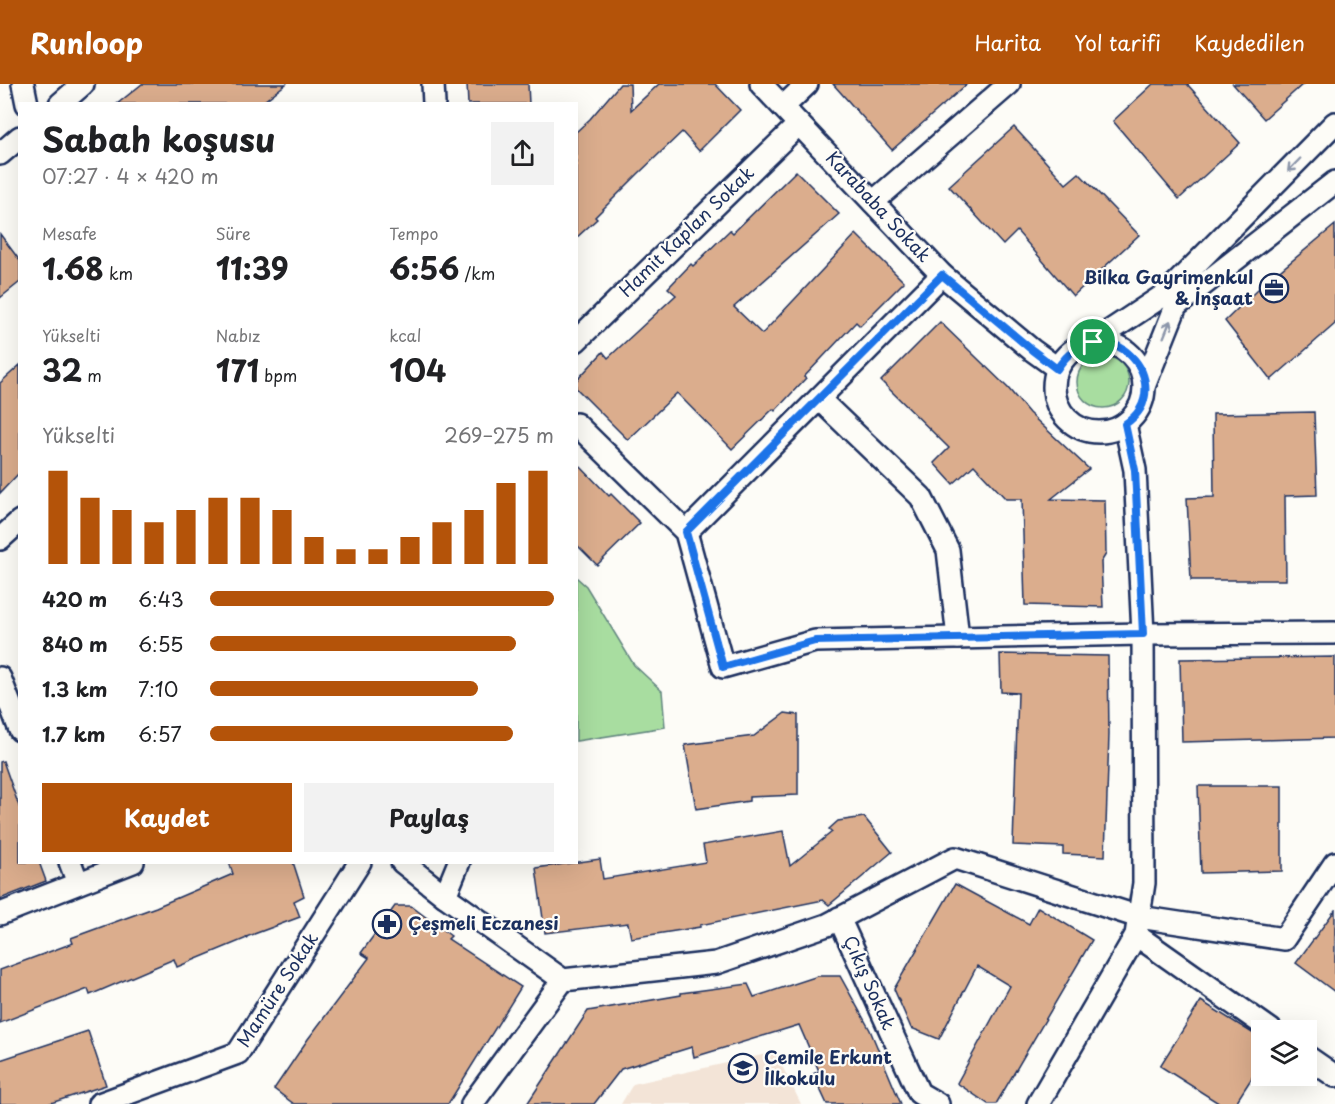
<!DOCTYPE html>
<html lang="tr">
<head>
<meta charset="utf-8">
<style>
	body { margin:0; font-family:"Playpen Sans",sans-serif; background:#f2f2f2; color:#202124; height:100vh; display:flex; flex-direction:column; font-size:22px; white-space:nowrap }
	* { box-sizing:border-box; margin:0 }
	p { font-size:20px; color:#757577 }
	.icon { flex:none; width:33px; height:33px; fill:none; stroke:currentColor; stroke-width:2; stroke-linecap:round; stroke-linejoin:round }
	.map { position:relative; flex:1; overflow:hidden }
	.side { position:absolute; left:18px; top:18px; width:560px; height:762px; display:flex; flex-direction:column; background:#fff; border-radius:0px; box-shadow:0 6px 24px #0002 }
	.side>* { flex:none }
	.controls { position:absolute; left:1251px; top:936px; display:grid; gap:12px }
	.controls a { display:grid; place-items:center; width:66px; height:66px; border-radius:0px; background:#fff; box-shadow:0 6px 24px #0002; font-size:30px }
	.pin { position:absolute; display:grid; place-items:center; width:51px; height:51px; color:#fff; margin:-26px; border:3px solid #fff; border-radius:50%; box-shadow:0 2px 6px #0007 }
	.round { display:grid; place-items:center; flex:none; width:63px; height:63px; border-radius:0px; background:#f2f2f2 }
	.headline { display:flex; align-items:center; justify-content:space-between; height:102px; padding:0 24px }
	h1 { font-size:33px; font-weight:700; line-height:45px }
	.metrics { display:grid; grid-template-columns:repeat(3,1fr); gap:9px; height:102px; padding:6px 24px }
	.metrics div { display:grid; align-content:center }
	.metrics b { font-size:30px; font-weight:700 }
	.metrics small { font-size:16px; font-weight:400 }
	.metrics p { font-size:16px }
	.chart { height:168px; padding:12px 24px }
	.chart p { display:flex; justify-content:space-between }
	.chart svg { width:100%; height:108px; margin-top:6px; stroke:#b45309; stroke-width:6 }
	.cta { display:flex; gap:12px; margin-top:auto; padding:12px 24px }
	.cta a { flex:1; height:69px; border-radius:0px; background:#b45309; color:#fff; font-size:24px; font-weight:700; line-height:69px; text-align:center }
	.cta a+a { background:#f2f2f2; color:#202124 }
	ul { padding:0 24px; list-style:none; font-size:20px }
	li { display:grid; grid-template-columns:96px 72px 1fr; align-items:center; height:45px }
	li i { height:15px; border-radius:8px; background:#b45309 }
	header { display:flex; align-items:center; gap:36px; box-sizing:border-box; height:84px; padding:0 30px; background:#b45309; color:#fff }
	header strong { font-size:28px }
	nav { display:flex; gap:33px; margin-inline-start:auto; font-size:21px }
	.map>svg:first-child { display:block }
	.built { fill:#f3e4d7 }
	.green { fill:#a8dda0; stroke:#62867f; stroke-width:1.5 }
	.building { fill:#dbad8d; stroke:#1b2f5e; stroke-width:1.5 }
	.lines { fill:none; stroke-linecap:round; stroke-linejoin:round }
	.minor-casing { stroke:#1b2f5e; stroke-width:26 }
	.minor { stroke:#fdfcf7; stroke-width:21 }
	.oneway { stroke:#8c96aa }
	.route-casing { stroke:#fff; stroke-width:12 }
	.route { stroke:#1a73e8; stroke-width:8 }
	.labels { text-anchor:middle; stroke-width:4.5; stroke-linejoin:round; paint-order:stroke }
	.street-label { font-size:18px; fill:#1b2f5e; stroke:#fdfcf7 }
	.poi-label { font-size:18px; font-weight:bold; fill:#1b2f5e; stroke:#fdfcf7; text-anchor:start }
</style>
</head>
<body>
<header>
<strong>Runloop</strong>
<nav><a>Harita</a><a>Yol tarifi</a><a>Kaydedilen</a></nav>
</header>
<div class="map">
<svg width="1335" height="1020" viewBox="0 0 1335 1020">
	<rect width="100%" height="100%" fill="#fdfcf7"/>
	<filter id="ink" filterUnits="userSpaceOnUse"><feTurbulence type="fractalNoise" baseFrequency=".0167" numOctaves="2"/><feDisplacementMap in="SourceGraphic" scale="12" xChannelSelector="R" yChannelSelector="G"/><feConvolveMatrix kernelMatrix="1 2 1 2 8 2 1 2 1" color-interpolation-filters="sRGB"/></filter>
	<g filter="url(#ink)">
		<polygon class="built" points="775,968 801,1020 621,1020 633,1000"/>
		<g class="green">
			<circle cx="1103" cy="298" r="26"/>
			<polygon points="576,493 586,502 634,581 662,607 665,643 576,657"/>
		</g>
		<g class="building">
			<polygon points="142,0 286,0 260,20 117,20"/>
			<polygon points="467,0 528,0 529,20 468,20"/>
			<polygon points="620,0 630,0 631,26 659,0 715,0 740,26 699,67 682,48 638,90 595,133 597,135 576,154 576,48 590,35"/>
			<polygon points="833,0 967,0 892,66"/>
			<polygon points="1153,0 1187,0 1240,59 1179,115 1113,37"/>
			<polygon points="1233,0 1303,0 1264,35"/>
			<polygon points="1014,43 1066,100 1079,89 1139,151 1073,212 1017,147 1003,161 949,102"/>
			<polygon points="796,87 839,130 734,223 762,250 856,150 904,198 860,242 856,238 804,293 806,294 775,327 773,325 732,365 677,309 628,356 576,304 576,297 603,268 608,274 676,211 668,204 691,180 693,182 730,146 733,149"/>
			<polygon points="1335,141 1335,240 1271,296 1225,237 1257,206"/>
			<polygon points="0,150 20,177 20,198 0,214"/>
			<polygon points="940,238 1008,304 1029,329 1089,385 1051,415 1105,416 1106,470 1101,478 1103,523 1025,521 1022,415 1006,415 974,381 953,400 934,379 949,364 881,297"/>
			<polygon points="20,281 20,388 0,409 0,299"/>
			<polygon points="1314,328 1317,411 1285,412 1286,496 1191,496 1187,414 1214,413 1213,330"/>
			<polygon points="576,378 609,412 611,410 640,439 597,481 576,460"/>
			<polygon points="1000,570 1108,572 1109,650 1105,772 1063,770 1063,763 1013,761 1018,609 1001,608"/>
			<polygon points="1335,573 1335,654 1182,658 1180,575"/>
			<polygon points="785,629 798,631 798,711 749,713 749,717 696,725 685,661 754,652"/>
			<polygon points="3,677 20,725 20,778 39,778 46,797 0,815 0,678"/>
			<polygon points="1198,702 1282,702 1282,787 1201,789"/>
			<polygon points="864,733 892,768 829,821 823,816 700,841 700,843 631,854 628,839 545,849 536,784 600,775 603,795 706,778 703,761 783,747 790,782 832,748 829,745 838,737"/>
			<polygon points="229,778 293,778 304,812 294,817 300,833 246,853 247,854 177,883 174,875 90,911 88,905 0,939 0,886 73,859 71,854 156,823 233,790"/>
			<polygon points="955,800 1029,840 1038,823 1092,856 996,1020 988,1020 957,999 1010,902 977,882 939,955 911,944 894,905"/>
			<polygon points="395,822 411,822 451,852 448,855 521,903 448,1020 294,1020 274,1005 308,955 369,874 361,869"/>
			<polygon points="1335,826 1335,908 1296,879"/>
			<polygon points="818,892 840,892 870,946 901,1020 827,1020 813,990 819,987 799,941 694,973 692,963 621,985 594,1020 527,1020 588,927 681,911 681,909 748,900 754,913"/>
			<polygon points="1201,917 1262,955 1262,978 1235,1020 1220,1020 1160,982"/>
			<polygon points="88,947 106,1001 48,1020 0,1020 0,976"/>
		</g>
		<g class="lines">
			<g class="minor-casing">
				<g id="minor">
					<polyline points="23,0 27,20"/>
					<polyline points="433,0 434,20"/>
					<polyline points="761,0 942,191 1032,266 1057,284"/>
					<polyline points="60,20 83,0"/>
					<polyline points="783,23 807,0"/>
					<polyline points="0,70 20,53"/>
					<polyline points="873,118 1009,0"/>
					<polyline points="576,257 799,40"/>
					<circle cx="1099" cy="303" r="45"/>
					<polyline points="1093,258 1167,209 1335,39"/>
					<polyline points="1145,300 1176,222 1335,98"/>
					<polyline points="819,315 921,413 948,466 958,554"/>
					<polyline points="576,340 686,448 723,583 815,557 1143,550 1335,549"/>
					<polyline points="686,448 942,191"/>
					<polyline points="0,455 20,437"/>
					<polyline points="0,594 20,646"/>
					<polyline points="70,778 78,799"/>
					<polyline points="402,778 445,812 563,896 716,879 827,841 955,774 1139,833 1284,855 1335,779"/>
					<polyline points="445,812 459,778"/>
					<polyline points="0,830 133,778"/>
					<polyline points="839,834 919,1009 938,1020"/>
					<polyline points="1136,851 1271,946"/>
					<polyline points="1306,972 1335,992"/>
					<polyline points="99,1020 238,969 360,778"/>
					<polyline points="472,1020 563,896"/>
					<polyline points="1038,1020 1136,851 1144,799 1143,550 1135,386 1125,340"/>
				</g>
			</g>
			<use href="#minor" class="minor"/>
		</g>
		<defs><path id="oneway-shaft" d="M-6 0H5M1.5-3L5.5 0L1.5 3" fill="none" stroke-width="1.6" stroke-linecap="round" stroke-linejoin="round" transform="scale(1.5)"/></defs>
		<g class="oneway">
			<use href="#oneway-shaft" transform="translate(1294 81) rotate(134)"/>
			<use href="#oneway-shaft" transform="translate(1167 245) rotate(-68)"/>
		</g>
	</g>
	<g class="lines" filter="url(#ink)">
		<g class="route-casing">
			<path id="route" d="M942,191l90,75 25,19c47,-72 126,17 68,55l10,46 8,164 -328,7 -92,26 -37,-135z"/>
		</g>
		<use href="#route" class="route"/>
	</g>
	<defs>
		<g id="office-ring" transform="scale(1.5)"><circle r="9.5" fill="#fdfcf7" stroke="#1b2f5e" stroke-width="1.5"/><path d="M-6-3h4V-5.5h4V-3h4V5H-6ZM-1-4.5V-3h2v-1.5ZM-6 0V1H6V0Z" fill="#1b2f5e"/></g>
		<g id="pharmacy-ring" transform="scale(1.5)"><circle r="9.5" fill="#fdfcf7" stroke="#1b2f5e" stroke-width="1.5"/><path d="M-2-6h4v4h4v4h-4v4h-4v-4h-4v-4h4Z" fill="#1b2f5e"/></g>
		<g id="school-ring" transform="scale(1.5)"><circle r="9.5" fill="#fdfcf7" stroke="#1b2f5e" stroke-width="1.5"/><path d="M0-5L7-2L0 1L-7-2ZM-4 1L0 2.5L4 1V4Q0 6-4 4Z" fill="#1b2f5e"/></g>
	</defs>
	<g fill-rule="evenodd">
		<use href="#office-ring" x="1274" y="204"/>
		<use href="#pharmacy-ring" x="387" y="840"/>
		<use href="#school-ring" x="743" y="984"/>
	</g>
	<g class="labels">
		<g class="street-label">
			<text transform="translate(878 123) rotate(47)" y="6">Karababa Sokak</text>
			<text transform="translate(687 148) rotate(-44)" y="6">Hamit Kaplan Sokak</text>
			<text transform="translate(869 899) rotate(66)" y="6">Çıkış Sokak</text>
			<text transform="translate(278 906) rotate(-57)" y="6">Mamüre Sokak</text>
		</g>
		<g class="poi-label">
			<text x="1253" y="200" text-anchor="end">Bilka Gayrimenkul<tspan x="1253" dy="21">&amp; İnşaat</tspan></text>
			<text x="408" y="846">Çeşmeli Eczanesi</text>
			<text x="764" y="980">Cemile Erkunt<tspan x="764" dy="21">İlkokulu</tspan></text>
		</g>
	</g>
</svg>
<div class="controls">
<a><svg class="icon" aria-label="layers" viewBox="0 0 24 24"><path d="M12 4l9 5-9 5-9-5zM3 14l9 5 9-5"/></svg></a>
</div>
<div class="pin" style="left:1093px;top:258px;background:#1e9e55"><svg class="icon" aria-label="arrive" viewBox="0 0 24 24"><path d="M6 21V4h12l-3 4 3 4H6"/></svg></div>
<section class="side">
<div class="headline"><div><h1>Sabah koşusu</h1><p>07:27 · 4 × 420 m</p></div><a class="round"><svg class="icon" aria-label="share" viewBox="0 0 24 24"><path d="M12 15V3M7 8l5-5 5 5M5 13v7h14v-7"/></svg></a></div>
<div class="metrics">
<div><p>Mesafe</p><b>1.68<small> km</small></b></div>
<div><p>Süre</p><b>11:39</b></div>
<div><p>Tempo</p><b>6:56<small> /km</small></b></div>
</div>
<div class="metrics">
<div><p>Yükselti</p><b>32<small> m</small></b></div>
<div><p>Nabız</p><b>171<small> bpm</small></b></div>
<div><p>kcal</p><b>104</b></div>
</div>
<div class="chart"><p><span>Yükselti</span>269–275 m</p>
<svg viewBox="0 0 160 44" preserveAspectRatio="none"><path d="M5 44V6M15 44V17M25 44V22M35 44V27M45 44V22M55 44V17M65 44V17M75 44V22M85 44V33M95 44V38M105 44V38M115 44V33M125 44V27M135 44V22M145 44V11M155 44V6"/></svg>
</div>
<ul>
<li><b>420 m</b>6:43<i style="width:100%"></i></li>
<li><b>840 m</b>6:55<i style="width:89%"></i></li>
<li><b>1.3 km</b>7:10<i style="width:78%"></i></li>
<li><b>1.7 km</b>6:57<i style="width:88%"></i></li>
</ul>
<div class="cta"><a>Kaydet</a><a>Paylaş</a></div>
</section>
</div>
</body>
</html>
